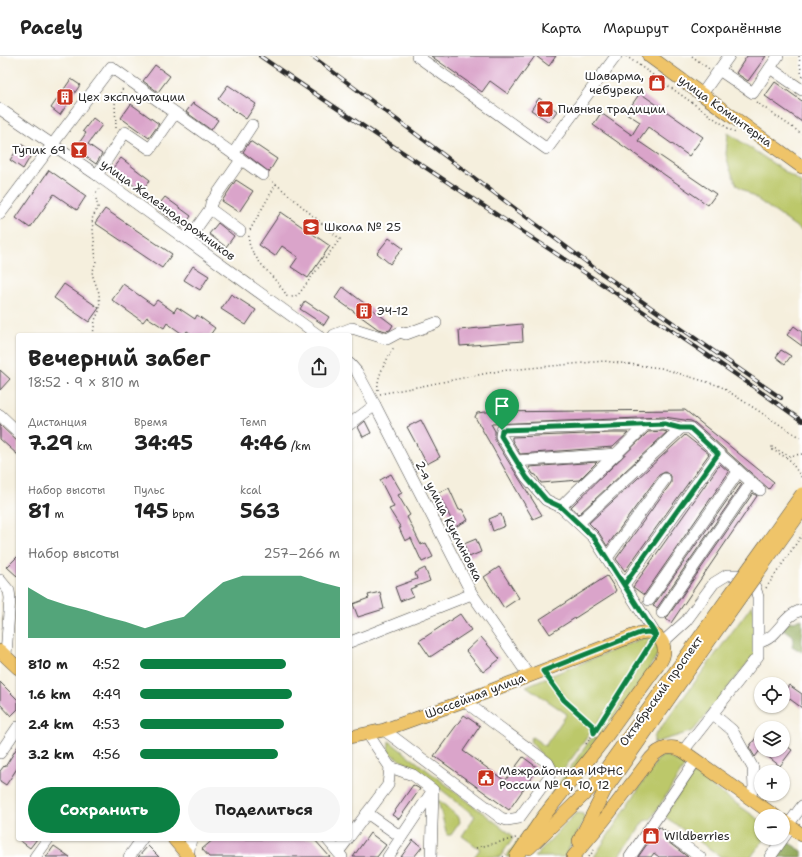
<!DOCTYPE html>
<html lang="ru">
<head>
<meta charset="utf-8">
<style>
	body { margin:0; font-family:"Shantell Sans",sans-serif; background:#f6f6f6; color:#222; height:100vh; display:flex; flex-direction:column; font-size:15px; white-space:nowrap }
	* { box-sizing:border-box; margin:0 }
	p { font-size:13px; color:#767676 }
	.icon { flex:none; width:22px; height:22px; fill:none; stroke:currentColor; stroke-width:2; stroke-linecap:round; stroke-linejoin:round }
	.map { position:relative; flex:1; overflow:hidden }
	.side { position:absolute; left:16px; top:277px; width:336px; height:508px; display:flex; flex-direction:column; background:#fff; border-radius:4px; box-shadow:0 1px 3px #0004 }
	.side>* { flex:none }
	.fabs { position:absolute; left:754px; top:621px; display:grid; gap:8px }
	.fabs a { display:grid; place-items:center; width:36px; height:36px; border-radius:50%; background:#fff; box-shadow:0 1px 3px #0004; font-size:20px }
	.pin { position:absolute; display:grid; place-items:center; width:34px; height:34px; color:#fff; margin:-41px -17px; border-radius:50% 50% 50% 0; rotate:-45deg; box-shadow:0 0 4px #0007 }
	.pin .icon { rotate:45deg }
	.round { display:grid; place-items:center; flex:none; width:42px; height:42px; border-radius:21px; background:#f6f6f6 }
	.headline { display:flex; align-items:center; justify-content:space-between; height:68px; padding:0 12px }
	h1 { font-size:22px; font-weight:700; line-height:30px }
	.metrics { display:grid; grid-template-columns:repeat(3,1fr); gap:6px; height:68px; padding:4px 12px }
	.metrics div { display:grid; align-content:center }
	.metrics b { font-size:20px; font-weight:700 }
	.metrics small { font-size:11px; font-weight:400 }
	.metrics p { font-size:11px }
	.chart { height:112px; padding:8px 12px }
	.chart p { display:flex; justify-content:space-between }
	.chart svg { width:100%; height:72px; margin-top:4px; fill:#0b8043; opacity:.7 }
	.button { display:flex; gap:8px; margin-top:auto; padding:8px 12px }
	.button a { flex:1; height:46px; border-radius:24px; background:#0b8043; color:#fff; font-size:16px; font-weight:700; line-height:46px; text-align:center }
	.button a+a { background:#f6f6f6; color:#222 }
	ul { padding:0 12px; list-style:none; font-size:13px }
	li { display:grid; grid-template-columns:64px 48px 1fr; align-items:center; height:30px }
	li i { height:10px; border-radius:5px; background:#0b8043 }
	header { display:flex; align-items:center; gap:24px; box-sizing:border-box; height:56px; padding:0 20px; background:#fff; border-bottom:1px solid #e0e0e0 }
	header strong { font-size:19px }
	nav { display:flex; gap:22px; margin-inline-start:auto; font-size:14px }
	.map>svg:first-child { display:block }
	.green { fill:#bcc86a; stroke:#747a4a }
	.forest { fill:#95ac5e; stroke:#606c44 }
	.building { fill:#daa4ca }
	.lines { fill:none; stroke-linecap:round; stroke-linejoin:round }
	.minor-casing { stroke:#494846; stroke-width:12 }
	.major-casing { stroke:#494846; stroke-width:14 }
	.path { stroke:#494846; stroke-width:1.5; stroke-dasharray:1 3; stroke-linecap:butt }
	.minor { stroke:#fff; stroke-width:11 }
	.major { stroke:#efc469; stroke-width:13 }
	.rail-casing { stroke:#2b2b2b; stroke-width:4 }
	.rail { stroke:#fff; stroke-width:2.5; stroke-dasharray:8; stroke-linecap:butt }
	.major-bridge-casing { stroke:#494846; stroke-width:14; stroke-linecap:butt }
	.major-bridge { stroke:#efc469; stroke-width:13 }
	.route-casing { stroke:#fff; stroke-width:8 }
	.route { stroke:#0b8043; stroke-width:5 }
	.labels { text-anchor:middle; stroke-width:4; stroke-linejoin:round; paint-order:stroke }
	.poi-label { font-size:12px; fill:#2b2b2b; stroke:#fff; text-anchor:start }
	.street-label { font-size:12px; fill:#2b2b2b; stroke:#fff }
</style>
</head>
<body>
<header>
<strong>Pacely</strong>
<nav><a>Карта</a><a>Маршрут</a><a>Сохранённые</a></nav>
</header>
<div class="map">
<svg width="802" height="801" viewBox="0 0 802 801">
	<rect width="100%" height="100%" fill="#fff"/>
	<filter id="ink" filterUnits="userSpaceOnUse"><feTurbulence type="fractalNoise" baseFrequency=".025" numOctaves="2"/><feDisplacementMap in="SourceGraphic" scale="8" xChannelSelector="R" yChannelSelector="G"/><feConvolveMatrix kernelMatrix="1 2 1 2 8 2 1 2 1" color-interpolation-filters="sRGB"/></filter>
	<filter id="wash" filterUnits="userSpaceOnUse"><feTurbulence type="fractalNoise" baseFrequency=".012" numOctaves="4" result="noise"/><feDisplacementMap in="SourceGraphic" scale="16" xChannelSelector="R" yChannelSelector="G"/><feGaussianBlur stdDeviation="0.9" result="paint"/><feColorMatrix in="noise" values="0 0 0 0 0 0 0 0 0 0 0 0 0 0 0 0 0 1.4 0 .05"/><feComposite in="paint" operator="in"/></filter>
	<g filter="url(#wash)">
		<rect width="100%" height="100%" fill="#f5efdd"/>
		<g class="green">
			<polygon points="728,77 802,127 802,175 737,129 729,111 726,98"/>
			<polygon points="752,549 755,556 755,598 693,675 654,687 654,681"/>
			<polygon points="645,581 651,582 609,651 559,720 530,685 532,681 545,690 567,658 526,630"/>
			<polygon points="656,584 659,596 640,627 599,680 597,676"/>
			<polygon points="594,681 597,682 516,801 506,801 591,683"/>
			<polygon points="389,685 512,779 513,782 500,801 474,801 480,793 462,780 475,760 416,714 388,696"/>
			<polygon points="663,700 668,700 685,710 651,763 644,765 619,801 594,801 658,703"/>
			<polygon points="693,717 761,765 761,782 765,782 751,801 721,801 664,760"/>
			<polygon points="438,745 440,745 459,762 460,766 451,779 447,779"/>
			<polygon points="579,757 583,758 585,763 564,801 534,801 575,758"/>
		</g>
		<g class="forest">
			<polygon points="802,563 802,596 792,590 794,581 783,573 789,565 793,566"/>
			<polygon points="786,785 802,795 802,801 773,801 774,799 780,799 782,796 780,793"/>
		</g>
		<g id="blocks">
			<g class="building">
				<polygon points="431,0 535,0 508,38 490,25 482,36"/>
				<polygon points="536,0 556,0 549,10"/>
				<polygon points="747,0 766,0 748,25 736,17"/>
				<polygon points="155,9 170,20 158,36 143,25"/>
				<polygon points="71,23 80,29 60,59 51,52"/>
				<polygon points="775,26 802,45 802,66 765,40"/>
				<polygon points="228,29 256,48 246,63 218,43"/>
				<polygon points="640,37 703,81 689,100 648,71 638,85 716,138 708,149 593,69 601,57 632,79 640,66 626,57"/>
				<polygon points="539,42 557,55 549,66 531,54"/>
				<polygon points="193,47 218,64 211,74 186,56"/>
				<polygon points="131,48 159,68 149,82 121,62"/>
				<polygon points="93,62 102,69 88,88 102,98 96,108 75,93 86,77 83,75"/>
				<polygon points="250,85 277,103 269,116 243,96"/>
				<polygon points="21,88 33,96 23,113 10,104"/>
				<polygon points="121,102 150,124 141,135 112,113"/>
				<polygon points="49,114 86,140 77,154 54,138 30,172 16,162"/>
				<polygon points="236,124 253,135 239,156 222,145"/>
				<polygon points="165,141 191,160 183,172 156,152"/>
				<polygon points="105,153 172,198 162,212 95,167"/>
				<polygon points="281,156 330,190 308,222 291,211 298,201 282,190 275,200 259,189"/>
				<polygon points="218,167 234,180 226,191 209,178"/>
				<polygon points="389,182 403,192 390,208 377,197"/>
				<polygon points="193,210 209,220 200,234 184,224"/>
				<polygon points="64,228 99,252 89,266 54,242"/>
				<polygon points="123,228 153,249 157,244 174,256 177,251 195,263 197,259 215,272 210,279 193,279 187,275 184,279 167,267 164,272 147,261 143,266 112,244"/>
				<polygon points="343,231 393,269 390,274 386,275 378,273 335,242"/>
				<polygon points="231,238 256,254 246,269 221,253"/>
				<polygon points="305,245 329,261 324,269 300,253"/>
				<polygon points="522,268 523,285 460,290 459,274"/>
				<polygon points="794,270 802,276 802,290 787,279"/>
				<polygon points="781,294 791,300 785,308 776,301"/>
				<polygon points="0,314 10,323 0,334"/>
				<polygon points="685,354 774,426 769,433 695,367 691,365 664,361 491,368 495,375 495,384 542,459 533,463 475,361 477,357 486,356"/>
				<polygon points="421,364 440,401 427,408 407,371"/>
				<polygon points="365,365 371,377 363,381 358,371"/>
				<polygon points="0,369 18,386 18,399 0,383"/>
				<polygon points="663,375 667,376 579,458 571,451 648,376"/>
				<polygon points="611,377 628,377 613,391 520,398 512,384 512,381"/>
				<polygon points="685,379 709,398 625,515 616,503 671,427 671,420 665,416 659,419 607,490 599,477 589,467"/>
				<polygon points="597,406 579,424 541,427 536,419 533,418 529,411"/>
				<polygon points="720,408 729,416 644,539 633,531"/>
				<polygon points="391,418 402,437 398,439 410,459 407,461 421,489 426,487 433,501 422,506 411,482 405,485 399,472 401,472 389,453 394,451 380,424"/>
				<polygon points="740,426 742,428 657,552 653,550"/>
				<polygon points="449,432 459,454 462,453 468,464 455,471 438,437"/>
				<polygon points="753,437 757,440 671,567 666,563"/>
				<polygon points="501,458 505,470 493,475 489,463"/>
				<polygon points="476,483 481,496 469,501 464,488"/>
				<polygon points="18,500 18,521 7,511"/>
				<polygon points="499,511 519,542 504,552 484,521"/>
				<polygon points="425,512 430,525 410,533 413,540 400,545 395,531 417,523 415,517"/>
				<polygon points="607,520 616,534 614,537 550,578 540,563"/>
				<polygon points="380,536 384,553 358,561 353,548 369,542 368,539"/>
				<polygon points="460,558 471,574 430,601 419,585"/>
				<polygon points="481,581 500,603 483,616 466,595"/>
				<polygon points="0,626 18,644 18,653 11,660 0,648"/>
				<polygon points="789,629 802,638 802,652 783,638"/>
				<polygon points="464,659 480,670 463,695 483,709 505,725 523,701 538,712 509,754 434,700"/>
				<polygon points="761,675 761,693 755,701 749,691"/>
				<polygon points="783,687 792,694 780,710 767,700 772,694 783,694"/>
				<polygon points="18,690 18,711 6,729 0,725 0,715 4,710 5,711"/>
				<polygon points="413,729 420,733 399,763 392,759"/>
				<polygon points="659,771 668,778 664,783 688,801 659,801 654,797 651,801 638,801"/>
				<polygon points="370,777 386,789 377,801 353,801"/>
				<polygon points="18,783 37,783 30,792"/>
				<polygon points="214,783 314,783 330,801 209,801 202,793"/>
				<polygon points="413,784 422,791 414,801 401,801"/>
				<polygon points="54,790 70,801 46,801"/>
				<polygon points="148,790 159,801 138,801"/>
			</g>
		</g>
	</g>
	<g filter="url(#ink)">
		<use href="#blocks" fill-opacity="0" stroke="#494846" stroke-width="1"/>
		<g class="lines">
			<g class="minor-casing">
				<g id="minor">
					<polyline points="417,0 547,93 616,0"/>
					<polyline points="770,12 802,34"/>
					<polyline points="719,14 753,37 778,0"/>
					<polyline points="702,38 729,0"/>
					<polyline points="0,53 97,119 318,279"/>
					<polyline points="233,98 252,69"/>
					<polyline points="97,119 125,76 150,93 175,57"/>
					<polyline points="210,153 240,175"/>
					<polyline points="0,158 111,11 263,119"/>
					<polyline points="188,184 210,153 211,147 241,104"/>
					<polyline points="334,279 352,272 387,283 400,276 406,278 436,267"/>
					<polyline points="350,308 357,316 375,349 472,538 529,620"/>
					<polyline points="0,359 18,376"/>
					<polyline points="350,368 375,349"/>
					<polyline points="516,405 617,398"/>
					<path d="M561,451c27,-29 58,-53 84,-82"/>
					<polyline points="579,467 681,372 690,372 760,434"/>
					<polyline points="607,502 665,423"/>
					<polyline points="0,524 9,535 10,542 6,599"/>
					<polyline points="624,529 718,398"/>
					<polyline points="649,544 738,416"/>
					<polyline points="662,557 751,427"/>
					<polyline points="656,579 594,482 561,451 546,444 527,422 501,380 502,374 664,368 681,372"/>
					<polyline points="350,586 472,538"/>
					<polyline points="663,586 686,565 714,527 727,519 737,519 747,523 755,531 758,541 758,600 683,695"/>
					<path d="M759,586c19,-3 23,-27 43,-32"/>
					<polyline points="713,658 732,674 753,712 754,732 749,741"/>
					<polyline points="384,674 501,762 507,764 519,762 549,721 551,713 548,707 464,645"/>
					<polyline points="0,697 18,671"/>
					<polyline points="367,757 401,781"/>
					<polyline points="788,769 802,750"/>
					<polyline points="350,780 388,729 390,711 368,678"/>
					<polyline points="327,783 342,801"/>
					<polyline points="675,783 700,801"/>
					<polyline points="338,796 348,783"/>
					<polyline points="188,799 191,783"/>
					<polyline points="35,801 48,783"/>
					<polyline points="129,801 142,783"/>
					<polyline points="388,801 433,734 413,719 390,711"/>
					<polyline points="431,801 433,735"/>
					<polyline points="630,801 696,704"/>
					<polyline points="770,801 791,771"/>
				</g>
			</g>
			<g class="major-casing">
				<g id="major">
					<polyline points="649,0 802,111"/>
					<polyline points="0,595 18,612"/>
					<path d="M350,681l34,-7 80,-29 176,-68c18,-4 30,13 21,28l-58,80 -60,76 -27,40"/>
					<polyline points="783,765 802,779"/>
					<polyline points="174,783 189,801"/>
					<polyline points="579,785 605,734 712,581"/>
					<polyline points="529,792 595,728 704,575"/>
					<path d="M573,801l31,-37 47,-62c9,-10 20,-14 32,-7l92,65"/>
				</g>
			</g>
			<g class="path">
				<polyline points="626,0 735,77"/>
				<polyline points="692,0 709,13"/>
				<polyline points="799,0 802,22"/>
				<polyline points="756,46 802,78"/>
				<polyline points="116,72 115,48 123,32"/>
				<polyline points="276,128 340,183 298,239 289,242"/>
				<polyline points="250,174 276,128 270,124"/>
				<path d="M249,180c-4,20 33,45 39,63"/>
				<polyline points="93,279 95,264 100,253 99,237 92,218 96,205 92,163 98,151 95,139 99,133"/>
				<path d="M378,334c-2,-14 9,-30 16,-43"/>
				<polyline points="380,338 499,315 604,305 661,312 720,330 802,383"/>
				<polyline points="802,398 789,400 772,391 771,393 789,403 802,422"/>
				<polyline points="766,532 802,479"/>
				<polyline points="550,624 564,644 593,670 594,677"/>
				<polyline points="586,688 612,651 650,589"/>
				<polyline points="661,771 669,778"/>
				<polyline points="476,792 516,782"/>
				<polyline points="503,801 506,798"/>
				<polyline points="589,801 594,794"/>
			</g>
			<use href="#minor" class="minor"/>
			<use href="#major" class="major"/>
			<g class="rail-casing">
				<g id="rail">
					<path d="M260,0c179,124 364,238 542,365"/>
					<polyline points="312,0 597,214 781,342"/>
				</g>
			</g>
			<use href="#rail" class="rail"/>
			<g class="major-bridge-casing">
				<g id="major-bridge">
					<polyline points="704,575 802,438"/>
					<polyline points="712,581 802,454"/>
				</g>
			</g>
			<use href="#major-bridge" class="major-bridge"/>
		</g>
	</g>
	<g class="lines" filter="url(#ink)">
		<g class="route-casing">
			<polyline id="route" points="502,374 501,380 527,422 546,444 561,451 594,482 656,579 648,576 640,577 543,615 564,644 593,670 594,677 656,579 624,529 718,398 690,372 680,372 664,368 502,374"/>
		</g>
		<use href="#route" class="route"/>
	</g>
	<defs>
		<g id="shop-square" transform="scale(0.9)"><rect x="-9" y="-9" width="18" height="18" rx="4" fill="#c8321e" stroke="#fff"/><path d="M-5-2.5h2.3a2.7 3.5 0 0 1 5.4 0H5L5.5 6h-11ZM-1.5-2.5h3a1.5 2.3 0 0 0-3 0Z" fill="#fff"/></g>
		<g id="building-square" transform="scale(0.9)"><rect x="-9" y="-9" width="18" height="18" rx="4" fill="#c8321e" stroke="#fff"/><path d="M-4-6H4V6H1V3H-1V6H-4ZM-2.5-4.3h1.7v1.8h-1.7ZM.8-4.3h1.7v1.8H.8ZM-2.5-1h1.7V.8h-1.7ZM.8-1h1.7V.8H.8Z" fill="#fff"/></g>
		<g id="bar-square" transform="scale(0.9)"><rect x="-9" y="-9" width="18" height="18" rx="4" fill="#c8321e" stroke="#fff"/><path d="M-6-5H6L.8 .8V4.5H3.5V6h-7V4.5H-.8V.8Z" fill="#fff"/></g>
		<g id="school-square" transform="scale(0.9)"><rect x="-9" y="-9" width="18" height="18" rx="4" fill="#c8321e" stroke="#fff"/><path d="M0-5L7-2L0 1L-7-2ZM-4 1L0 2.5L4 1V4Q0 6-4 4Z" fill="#fff"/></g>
		<g id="civic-square" transform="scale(0.9)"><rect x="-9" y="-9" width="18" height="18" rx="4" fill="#c8321e" stroke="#fff"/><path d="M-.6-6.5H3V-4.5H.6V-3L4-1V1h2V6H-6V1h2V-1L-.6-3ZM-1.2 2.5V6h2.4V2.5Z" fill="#fff"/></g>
	</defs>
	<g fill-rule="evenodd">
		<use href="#shop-square" x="657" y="27"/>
		<use href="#building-square" x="65" y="41"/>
		<use href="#bar-square" x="545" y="53"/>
		<use href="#bar-square" x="79" y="94"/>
		<use href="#school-square" x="311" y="171"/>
		<use href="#building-square" x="364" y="255"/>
		<use href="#civic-square" x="486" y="722"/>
		<use href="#shop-square" x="651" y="780"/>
	</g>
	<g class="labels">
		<g class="poi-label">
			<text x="644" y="24" text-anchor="end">Шаварма,<tspan x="644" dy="14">чебуреки</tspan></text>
			<text x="78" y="45">Цех эксплуатации</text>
			<text x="558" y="57">Пивные традиции</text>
			<text x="66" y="98" text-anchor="end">Тупик 69</text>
			<text x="324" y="175">Школа № 25</text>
			<text x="377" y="259">ЭЧ-12</text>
			<text x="499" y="719">Межрайонная ИФНС<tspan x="499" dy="14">России № 9, 10, 12</tspan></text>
			<text x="664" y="784">Wildberries</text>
		</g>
		<g class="street-label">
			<text transform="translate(725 55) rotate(36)" y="4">улица Коминтерна</text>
			<text transform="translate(168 154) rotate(36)" y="4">улица Железнодорожников</text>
			<text transform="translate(449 465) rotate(63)" y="4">2-я улица Куклиновка</text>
			<text transform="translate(661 635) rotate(-54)" y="4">Октябрьский проспект</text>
			<text transform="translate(475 640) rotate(-21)" y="4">Шоссейная улица</text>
		</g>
	</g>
</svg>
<div class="fabs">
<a><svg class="icon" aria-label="locate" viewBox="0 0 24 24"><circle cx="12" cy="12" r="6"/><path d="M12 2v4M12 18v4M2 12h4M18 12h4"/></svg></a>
<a><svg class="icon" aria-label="layers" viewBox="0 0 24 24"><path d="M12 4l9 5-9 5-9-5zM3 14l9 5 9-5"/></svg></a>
<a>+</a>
<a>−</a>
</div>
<div class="pin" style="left:502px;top:374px;background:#1e9e55"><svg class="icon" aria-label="arrive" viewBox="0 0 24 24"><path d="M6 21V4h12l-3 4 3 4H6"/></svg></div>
<section class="side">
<div class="headline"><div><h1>Вечерний забег</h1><p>18:52 · 9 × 810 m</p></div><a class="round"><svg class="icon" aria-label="share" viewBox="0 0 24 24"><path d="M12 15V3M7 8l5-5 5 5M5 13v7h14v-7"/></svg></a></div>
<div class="metrics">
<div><p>Дистанция</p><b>7.29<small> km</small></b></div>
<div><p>Время</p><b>34:45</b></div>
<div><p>Темп</p><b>4:46<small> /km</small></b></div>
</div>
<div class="metrics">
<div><p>Набор высоты</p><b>81<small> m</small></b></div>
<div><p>Пульс</p><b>145<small> bpm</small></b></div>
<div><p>kcal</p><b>563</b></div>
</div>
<div class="chart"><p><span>Набор высоты</span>257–266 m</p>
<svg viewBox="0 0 160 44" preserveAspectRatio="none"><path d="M0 44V13L10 20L20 24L30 27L40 31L50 34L60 38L70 34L80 31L90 20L100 10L110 6L120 6L130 6L140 6L150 10L160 13V44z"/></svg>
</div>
<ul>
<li><b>810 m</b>4:52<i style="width:73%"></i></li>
<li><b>1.6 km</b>4:49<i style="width:76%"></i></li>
<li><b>2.4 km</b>4:53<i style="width:72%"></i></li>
<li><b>3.2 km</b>4:56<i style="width:69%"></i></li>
</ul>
<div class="button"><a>Сохранить</a><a>Поделиться</a></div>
</section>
</div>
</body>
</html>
